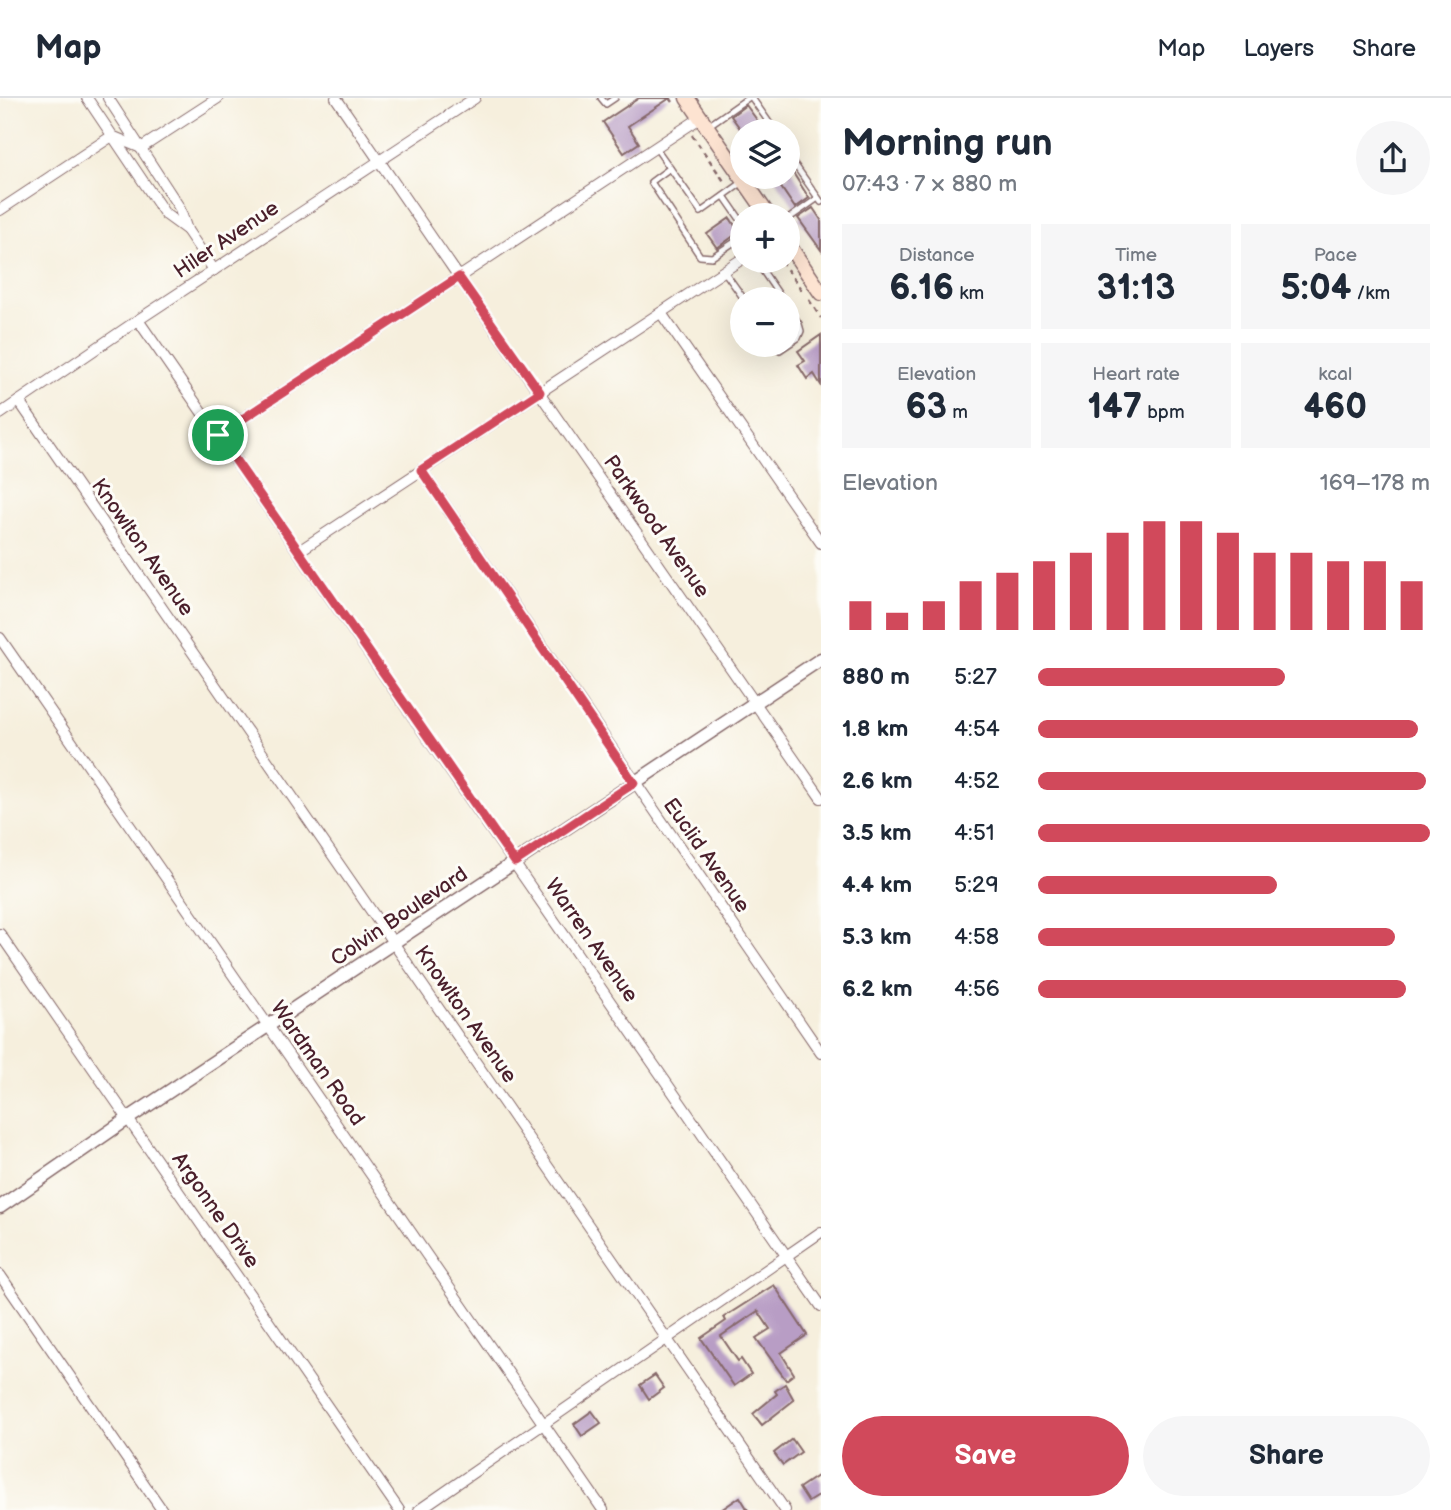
<!DOCTYPE html>
<html lang="en">
<head>
<meta charset="utf-8">
<style>
	body { margin:0; font-family:"Balsamiq Sans",sans-serif; background:#f6f6f7; color:#1f2937; height:100vh; display:flex; flex-direction:column; font-size:26px; white-space:nowrap }
	* { box-sizing:border-box; margin:0 }
	p { font-size:23px; color:#747a83 }
	.icon { flex:none; width:38px; height:38px; fill:none; stroke:currentColor; stroke-width:2; stroke-linecap:round; stroke-linejoin:round }
	.map { position:relative; flex:1; overflow:hidden }
	.drawer { display:flex; flex-direction:column; background:#fff; width:630px }
	.drawer>* { flex:none }
	.fabs { position:absolute; left:730px; top:21px; display:grid; gap:14px }
	.fabs a { display:grid; place-items:center; width:70px; height:70px; border-radius:50%; background:#fff; box-shadow:0 7px 28px #0002; font-size:35px }
	.pin { position:absolute; display:grid; place-items:center; width:60px; height:60px; color:#fff; margin:-30px; border:4px solid #fff; border-radius:50%; box-shadow:0 2px 7px #0007 }
	.round { display:grid; place-items:center; flex:none; width:74px; height:74px; border-radius:37px; background:#f6f6f7 }
	.summary { display:flex; align-items:center; justify-content:space-between; height:119px; padding:0 21px }
	h1 { font-size:38px; font-weight:800; line-height:52px }
	.metrics { display:grid; grid-template-columns:repeat(3,1fr); gap:10px; height:119px; padding:7px 21px }
	.metrics div { display:grid; align-content:center; border-radius:0px; background:#f6f6f7; text-align:center }
	.metrics b { font-size:35px; font-weight:800 }
	.metrics small { font-size:19px; font-weight:400 }
	.metrics p { font-size:19px }
	.chart { height:196px; padding:14px 21px }
	.chart p { display:flex; justify-content:space-between }
	.chart svg { width:100%; height:126px; margin-top:7px; stroke:#d1495b; stroke-width:6 }
	.cta { display:flex; gap:14px; margin-top:auto; padding:14px 21px }
	.cta a { flex:1; height:80px; border-radius:42px; background:#d1495b; color:#fff; font-size:28px; font-weight:800; line-height:80px; text-align:center }
	.cta a+a { background:#f6f6f7; color:#1f2937 }
	ul { padding:0 21px; list-style:none; font-size:23px }
	li { display:grid; grid-template-columns:112px 84px 1fr; align-items:center; height:52px }
	li i { height:18px; border-radius:9px; background:#d1495b }
	header { display:flex; align-items:center; gap:42px; box-sizing:border-box; height:98px; padding:0 35px; background:#fff; border-bottom:2px solid #e0e1e3 }
	header strong { font-size:33px }
	nav { display:flex; gap:38px; margin-inline-start:auto; font-size:24px }
	main { display:flex; flex:1; min-height:0 }
	.map>svg:first-child { display:block }
	.building { fill:#b89dc5 }
	.lines { fill:none; stroke-linecap:round; stroke-linejoin:round }
	.service-casing { stroke:#866869; stroke-width:8 }
	.minor-casing { stroke:#866869; stroke-width:12 }
	.tertiary-casing { stroke:#866869; stroke-width:15 }
	.secondary-casing { stroke:#866869; stroke-width:17 }
	.path { stroke:#866869; stroke-width:2.5; stroke-dasharray:5 5; stroke-linecap:butt }
	.service { stroke:#fff; stroke-width:5 }
	.minor { stroke:#fff; stroke-width:10 }
	.tertiary { stroke:#fff; stroke-width:12 }
	.secondary { stroke:#fde3d1; stroke-width:14 }
	.route-casing { stroke:#fff; stroke-width:14 }
	.route { stroke:#d1495b; stroke-width:9 }
	.labels { text-anchor:middle; stroke-width:6; stroke-linejoin:round; paint-order:stroke }
	.street-label { font-size:21px; fill:#4a1f2b; stroke:#fdfcf7 }
</style>
</head>
<body>
<header>
<strong>Map</strong>
<nav><a>Map</a><a>Layers</a><a>Share</a></nav>
</header>
<main>
<div class="map">
<svg width="821" height="1412" viewBox="0 0 821 1412">
	<rect width="100%" height="100%" fill="#fdfcf7"/>
	<filter id="ink" filterUnits="userSpaceOnUse"><feTurbulence type="fractalNoise" baseFrequency=".0143" numOctaves="2"/><feDisplacementMap in="SourceGraphic" scale="14" xChannelSelector="R" yChannelSelector="G"/><feConvolveMatrix kernelMatrix="1 2 1 2 8 2 1 2 1" color-interpolation-filters="sRGB"/></filter>
	<filter id="wash" filterUnits="userSpaceOnUse"><feTurbulence type="fractalNoise" baseFrequency=".00686" numOctaves="4" result="noise"/><feDisplacementMap in="SourceGraphic" scale="28" xChannelSelector="R" yChannelSelector="G"/><feGaussianBlur stdDeviation="1.57" result="paint"/><feColorMatrix in="noise" values="0 0 0 0 0 0 0 0 0 0 0 0 0 0 0 0 0 1.4 0 .05"/><feComposite in="paint" operator="in"/></filter>
	<g filter="url(#wash)">
		<rect width="100%" height="100%" fill="#f6efdd"/>
		<g id="blocks">
			<g class="building">
				<polygon points="639,0 670,0 628,28 639,45 624,55 603,24"/>
				<polygon points="746,7 765,33 742,33 731,18"/>
				<polygon points="788,67 809,100 795,110 774,79 788,79"/>
				<polygon points="813,110 821,122 821,152 798,120"/>
				<polygon points="730,120 739,134 717,150 707,136"/>
				<polygon points="821,237 821,287 814,276 807,281 798,267 805,263 798,253"/>
				<polygon points="774,1187 807,1237 781,1255 794,1276 786,1282 756,1240 770,1231 758,1213 721,1238 738,1263 741,1261 751,1276 734,1288 701,1240 726,1223 724,1219"/>
				<polygon points="655,1277 664,1290 649,1301 640,1287"/>
				<polygon points="785,1286 794,1302 762,1327 753,1316 777,1296 775,1293"/>
				<polygon points="592,1313 601,1325 582,1338 574,1326"/>
				<polygon points="792,1341 801,1354 783,1367 774,1355"/>
				<polygon points="817,1378 821,1383 821,1396 808,1404 799,1390"/>
				<polygon points="740,1399 748,1412 721,1412"/>
			</g>
		</g>
	</g>
	<g filter="url(#ink)">
		<use href="#blocks" fill-opacity="0" stroke="#866869" stroke-width="2"/>
		<g class="lines">
			<g class="service-casing">
				<g id="service">
					<polyline points="601,0 606,6 615,0"/>
					<polyline points="752,0 775,33"/>
					<polyline points="708,28 748,0"/>
					<polyline points="656,50 701,114 743,84"/>
					<polyline points="788,57 821,104"/>
					<polyline points="670,70 651,84 700,158 712,159 742,139"/>
					<polyline points="724,98 742,124"/>
					<polyline points="788,121 818,100"/>
					<polyline points="756,163 782,201"/>
					<polyline points="724,173 744,201"/>
					<polyline points="776,247 780,252 798,240 801,233 799,226 788,209"/>
				</g>
			</g>
			<g class="minor-casing">
				<g id="minor">
					<polyline points="87,0 165,116 187,132"/>
					<polyline points="108,0 179,109 187,132 214,172"/>
					<polyline points="336,0 459,179 700,20"/>
					<polyline points="0,112 112,38 141,50 218,0"/>
					<polyline points="661,215 821,445"/>
					<polyline points="138,222 821,1208"/>
					<polyline points="19,303 785,1412"/>
					<polyline points="0,316 138,222 475,0"/>
					<polyline points="218,337 459,179 821,700"/>
					<polyline points="421,372 821,955"/>
					<polyline points="299,453 742,161"/>
					<polyline points="0,540 603,1412"/>
					<polyline points="0,836 399,1412"/>
					<polyline points="0,1177 162,1412"/>
					<polyline points="419,1412 821,1134"/>
				</g>
			</g>
			<g class="tertiary-casing">
				<polyline id="tertiary" points="0,1109 129,1020 821,561"/>
			</g>
			<g class="secondary-casing">
				<g id="secondary">
					<polyline points="687,0 768,117"/>
					<polyline points="788,146 821,195"/>
				</g>
			</g>
			<g class="path">
				<polyline points="670,0 676,8"/>
				<polyline points="692,37 726,86"/>
				<polyline points="781,163 803,194"/>
				<polyline points="809,202 821,220"/>
			</g>
			<use href="#service" class="service"/>
			<use href="#minor" class="minor"/>
			<use href="#tertiary" class="tertiary"/>
			<use href="#secondary" class="secondary"/>
		</g>
	</g>
	<g class="lines" filter="url(#ink)">
		<g class="route-casing">
			<polygon id="route" points="459,179 540,294 421,372 634,685 515,764 218,337"/>
		</g>
		<use href="#route" class="route"/>
	</g>
	<g class="labels">
		<g class="street-label">
			<text transform="translate(226 141) rotate(-34)" y="7">Hiler Avenue</text>
			<text transform="translate(657 428) rotate(55)" y="7">Parkwood Avenue</text>
			<text transform="translate(143 449) rotate(55)" y="7">Knowlton Avenue</text>
			<text transform="translate(707 757) rotate(55)" y="7">Euclid Avenue</text>
			<text transform="translate(399 818) rotate(-34)" y="7">Colvin Boulevard</text>
			<text transform="translate(592 842) rotate(55)" y="7">Warren Avenue</text>
			<text transform="translate(466 916) rotate(55)" y="7">Knowlton Avenue</text>
			<text transform="translate(318 965) rotate(55)" y="7">Wardman Road</text>
			<text transform="translate(216 1112) rotate(55)" y="7">Argonne Drive</text>
		</g>
	</g>
</svg>
<div class="fabs">
<a><svg class="icon" aria-label="layers" viewBox="0 0 24 24"><path d="M12 4l9 5-9 5-9-5zM3 14l9 5 9-5"/></svg></a>
<a>+</a>
<a>−</a>
</div>
<div class="pin" style="left:218px;top:337px;background:#1e9e55"><svg class="icon" aria-label="arrive" viewBox="0 0 24 24"><path d="M6 21V4h12l-3 4 3 4H6"/></svg></div>
</div>
<section class="drawer">
<div class="summary"><div><h1>Morning run</h1><p>07:43 · 7 × 880 m</p></div><a class="round"><svg class="icon" aria-label="share" viewBox="0 0 24 24"><path d="M12 15V3M7 8l5-5 5 5M5 13v7h14v-7"/></svg></a></div>
<div class="metrics">
<div><p>Distance</p><b>6.16<small> km</small></b></div>
<div><p>Time</p><b>31:13</b></div>
<div><p>Pace</p><b>5:04<small> /km</small></b></div>
</div>
<div class="metrics">
<div><p>Elevation</p><b>63<small> m</small></b></div>
<div><p>Heart rate</p><b>147<small> bpm</small></b></div>
<div><p>kcal</p><b>460</b></div>
</div>
<div class="chart"><p><span>Elevation</span>169–178 m</p>
<svg viewBox="0 0 160 44" preserveAspectRatio="none"><path d="M5 44V34M15 44V38M25 44V34M35 44V27M45 44V24M55 44V20M65 44V17M75 44V10M85 44V6M95 44V6M105 44V10M115 44V17M125 44V17M135 44V20M145 44V20M155 44V27"/></svg>
</div>
<ul>
<li><b>880 m</b>5:27<i style="width:63%"></i></li>
<li><b>1.8 km</b>4:54<i style="width:97%"></i></li>
<li><b>2.6 km</b>4:52<i style="width:99%"></i></li>
<li><b>3.5 km</b>4:51<i style="width:100%"></i></li>
<li><b>4.4 km</b>5:29<i style="width:61%"></i></li>
<li><b>5.3 km</b>4:58<i style="width:91%"></i></li>
<li><b>6.2 km</b>4:56<i style="width:94%"></i></li>
</ul>
<div class="cta"><a>Save</a><a>Share</a></div>
</section>
</main>
</body>
</html>
